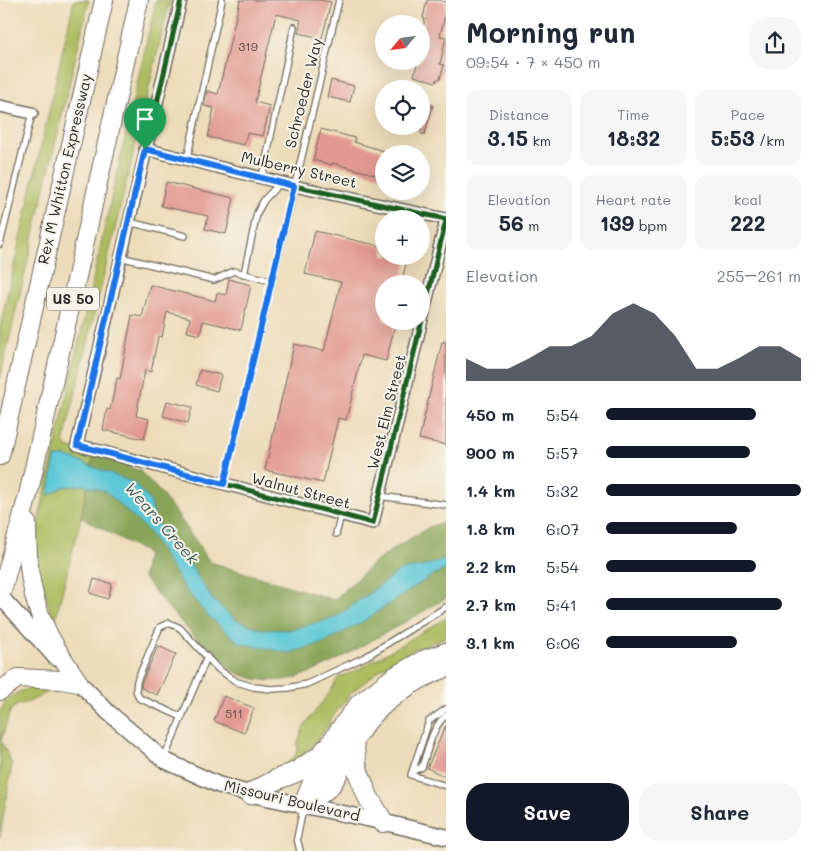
<!DOCTYPE html>
<html lang="en">
<head>
<meta charset="utf-8">
<style>
	body { margin:0; font-family:Mali,sans-serif; background:#f6f6f7; color:#1f2937; height:100vh; display:flex; flex-direction:column; font-size:19px; white-space:nowrap }
	* { box-sizing:border-box; margin:0 }
	p { font-size:16px; color:#747a83 }
	.icon { flex:none; width:28px; height:28px; fill:none; stroke:currentColor; stroke-width:2; stroke-linecap:round; stroke-linejoin:round }
	.map { position:relative; flex:1; overflow:hidden }
	.sheet { display:flex; flex-direction:column; background:#fff; width:375px }
	.sheet>* { flex:none }
	.needle { width:32px; rotate:241deg }
	.controls { position:absolute; left:375px; top:15px; display:grid; gap:10px }
	.controls a { display:grid; place-items:center; width:55px; height:55px; border-radius:50%; background:#fff; box-shadow:0 5px 20px #0002; font-size:25px }
	.pin { position:absolute; display:grid; place-items:center; width:42px; height:42px; color:#fff; margin:-51px -21px; border-radius:50% 50% 50% 0; rotate:-45deg; box-shadow:0 0 5px #0007 }
	.pin .icon { rotate:45deg }
	.round { display:grid; place-items:center; flex:none; width:52px; height:52px; border-radius:20px; background:#f6f6f7 }
	.head { display:flex; align-items:center; justify-content:space-between; height:85px; padding:0 20px }
	h1 { font-size:28px; font-weight:700; line-height:38px }
	.stats { display:grid; grid-template-columns:repeat(3,1fr); gap:8px; height:85px; padding:5px 20px }
	.stats div { display:grid; align-content:center; border-radius:12px; background:#f6f6f7; text-align:center }
	.stats b { font-size:21px; font-weight:700 }
	.stats small { font-size:14px; font-weight:400 }
	.stats p { font-size:14px }
	.chart { height:140px; padding:10px 20px }
	.chart p { display:flex; justify-content:space-between }
	.chart svg { width:100%; height:90px; margin-top:5px; fill:#111827; opacity:.7 }
	.action { display:flex; gap:10px; margin-top:auto; padding:10px 20px }
	.action a { flex:1; height:58px; border-radius:20px; background:#111827; color:#fff; font-size:20px; font-weight:700; line-height:58px; text-align:center }
	.action a+a { background:#f6f6f7; color:#1f2937 }
	ul { padding:0 20px; list-style:none; font-size:16px }
	li { display:grid; grid-template-columns:80px 60px 1fr; align-items:center; height:38px }
	li i { height:12px; border-radius:6px; background:#111827 }
	main { display:flex; flex:1; min-height:0 }
	.map>svg:first-child { display:block }
	.green { fill:#acbc5f; stroke:#6c7445 }
	.forest { fill:#89a456; stroke:#5a6840 }
	.water { fill:#5dc8d7; stroke:#447a81 }
	.building { fill:#e29991 }
	.lines { fill:none; stroke-linecap:round; stroke-linejoin:round }
	.service-casing { stroke:#6f695d; stroke-width:8 }
	.minor-casing { stroke:#6f695d; stroke-width:14 }
	.secondary-casing { stroke:#6f695d; stroke-width:18 }
	.trunk-casing { stroke:#6f695d; stroke-width:20 }
	.motorway-casing { stroke:#6f695d; stroke-width:22 }
	.service { stroke:#fff; stroke-width:5.5 }
	.minor { stroke:#fff; stroke-width:11 }
	.secondary { stroke:#fff; stroke-width:15 }
	.trunk { stroke:#fff; stroke-width:18 }
	.motorway { stroke:#fff; stroke-width:20 }
	.cycleway-casing { stroke:#f7f3e8; stroke-width:8 }
	.cycleway { stroke:#1b5e20; stroke-width:5 }
	.route-casing { stroke:#fff; stroke-width:10 }
	.route { stroke:#1a73e8; stroke-width:6 }
	.labels { text-anchor:middle; stroke-width:4; stroke-linejoin:round; paint-order:stroke }
	.number-label { font-size:12px; fill:#594644 }
	.shield { fill:#f7f3e8; stroke:#686764; stroke-width:1 }
	.shield-label { font-size:14px; font-weight:bold; fill:#2b2b2b }
	.street-label { font-size:15px; fill:#2b2b2b; stroke:#f7f3e8 }
	.water-label { font-size:16px; font-style:italic; fill:#3a5a5f; stroke:#f7f3e8 }
</style>
</head>
<body>
<main>
<div class="map">
<svg width="446" height="851" viewBox="0 0 446 851">
	<rect width="100%" height="100%" fill="#f7f3e8"/>
	<filter id="ink" filterUnits="userSpaceOnUse"><feTurbulence type="fractalNoise" baseFrequency=".02" numOctaves="2"/><feDisplacementMap in="SourceGraphic" scale="10" xChannelSelector="R" yChannelSelector="G"/><feConvolveMatrix kernelMatrix="1 2 1 2 8 2 1 2 1" color-interpolation-filters="sRGB"/></filter>
	<filter id="wash" filterUnits="userSpaceOnUse"><feTurbulence type="fractalNoise" baseFrequency=".0096" numOctaves="4" result="noise"/><feDisplacementMap in="SourceGraphic" scale="20" xChannelSelector="R" yChannelSelector="G"/><feGaussianBlur stdDeviation="1.12" result="paint"/><feColorMatrix in="noise" values="0 0 0 0 0 0 0 0 0 0 0 0 0 0 0 0 0 1.4 0 .05"/><feComposite in="paint" operator="in"/></filter>
	<g filter="url(#wash)">
		<rect width="100%" height="100%" fill="#eddcb9"/>
		<g class="green">
			<polygon points="74,0 89,0 0,379 0,327"/>
			<polygon points="156,0 170,0 64,441 67,447 94,454 81,517 55,621 51,613 44,590 39,589 35,545 36,532"/>
			<polygon points="446,618 446,637 413,650 382,668 352,692 330,720 330,724 316,741 291,766 288,762 294,757 298,749 297,745 304,726 332,689 338,678 361,668"/>
			<path d="M30,688h9l11,3 -21,11 -12,3 -7,6 -9,30 11,23 -12,73v-126c8,-14 14,-18 30,-23z"/>
		</g>
		<path class="forest" d="M94,454l46,17 19,20 21,27 30,44 124,38 39,-36 19,-14 39,-24 15,-3v75c-28,17 -57,33 -86,49 -20,12 -42,24 -65,31 -20,5 -45,3 -63,-8 -9,-6 -18,-15 -26,-22 -23,-22 -43,-46 -63,-71l4,-24 -66,-36z"/>
		<polygon class="water" points="66,456 134,483 150,501 156,522 189,563 212,599 236,620 261,629 289,630 335,618 401,570 421,567 437,562 446,557 446,569 431,576 362,622 323,643 289,653 240,643 208,616 185,589 148,531 105,491 84,485 63,487 48,496 55,458"/>
		<g id="blocks">
			<g class="building">
				<polygon points="240,0 320,0 331,2 322,38 298,33 301,20 276,14 255,102 270,106 263,136 247,133 244,145 208,137 214,108 204,106 207,91 218,94"/>
				<polygon points="427,0 438,0 446,2 446,11 440,36 446,37 440,64 444,65 440,79 437,79 436,82 414,76 418,61 421,61 421,36 425,19 423,18"/>
				<polygon points="331,80 354,86 350,102 327,97"/>
				<polygon points="421,102 433,105 425,134 421,134"/>
				<polygon points="321,129 355,138 354,142 384,151 384,177 332,163 332,165 313,160"/>
				<polygon points="166,182 234,198 226,234 205,229 208,216 161,206"/>
				<polygon points="315,231 384,247 384,256 408,256 401,284 384,284 384,321 396,321 386,361 362,355 346,420 338,418 323,483 265,470 294,344 324,351 341,282 305,274"/>
				<polygon points="229,279 251,285 241,330 203,321 200,335 187,332 190,318 167,312 162,337 158,336 151,372 145,370 136,416 149,419 144,439 103,430 107,409 110,410 117,378 120,379 132,315 142,317 150,285 215,301 217,293 226,295"/>
				<polygon points="442,342 446,342 446,445 419,439"/>
				<polygon points="200,370 221,375 217,391 196,385"/>
				<polygon points="167,401 192,407 188,423 163,416"/>
				<polygon points="94,579 112,584 108,599 90,593"/>
				<polygon points="158,646 176,654 157,695 141,688 142,682"/>
				<polygon points="224,696 254,708 244,733 214,721"/>
				<polygon points="446,725 446,777 427,768"/>
			</g>
		</g>
	</g>
	<g filter="url(#ink)">
		<use href="#blocks" fill-opacity="0" stroke="#6f695d" stroke-width="1"/>
		<g class="lines">
			<g class="service-casing">
				<g id="service">
					<polyline points="187,159 222,0"/>
					<polyline points="262,178 294,27"/>
					<polyline points="129,222 185,236"/>
					<polyline points="0,244 32,113"/>
					<polyline points="120,257 214,280 234,271 271,281"/>
					<polyline points="244,274 257,213 264,200 280,183"/>
					<polyline points="224,484 339,0"/>
					<polyline points="379,496 446,505"/>
					<polyline points="336,534 341,515"/>
					<polyline points="446,709 429,721 411,775 446,786"/>
					<polyline points="182,717 139,698 136,690 137,681 160,627 169,623 180,628 218,669 237,682 254,687 271,689 288,688 307,684 367,656 446,607"/>
					<polyline points="164,759 207,657"/>
					<path d="M413,771l9,-4c5,-14 11,-43 24,-51"/>
					<polyline points="300,851 297,838 303,809"/>
				</g>
			</g>
			<g class="minor-casing">
				<g id="minor">
					<polyline points="181,0 77,445 373,523 446,220"/>
					<polyline points="0,106 32,113"/>
					<polyline points="145,149 294,186 446,219"/>
				</g>
			</g>
			<g class="secondary-casing">
				<g id="secondary">
					<polyline points="0,596 56,658"/>
					<polyline points="72,675 108,712 164,760 219,785 250,794 383,822 446,837"/>
				</g>
			</g>
			<g class="trunk-casing">
				<g id="trunk">
					<polyline points="0,456 104,0"/>
					<path d="M27,523c0,38 3,75 21,110 8,17 20,33 31,50"/>
					<polyline points="0,598 28,495 139,0"/>
					<polyline points="0,691 18,678 61,680 79,683"/>
				</g>
			</g>
			<g class="motorway-casing">
				<g id="motorway">
					<polyline points="353,742 357,769 368,797 383,822"/>
					<polyline points="250,794 278,779 296,772 320,756 326,749"/>
					<polyline points="304,805 313,782 332,742 346,722 360,704 395,677 423,661 446,653"/>
					<path d="M304,805c8,-6 22,-14 27,-21 11,-16 17,-35 27,-51 18,-29 56,-55 88,-66"/>
				</g>
			</g>
			<use href="#service" class="service"/>
			<use href="#minor" class="minor"/>
			<use href="#secondary" class="secondary"/>
			<use href="#trunk" class="trunk"/>
			<use href="#motorway" class="motorway"/>
			<g class="cycleway-casing">
				<g id="cycleway">
					<polyline points="181,0 77,445 373,523 446,220"/>
					<polyline points="145,149 294,186 446,219"/>
				</g>
			</g>
			<use href="#cycleway" class="cycleway"/>
		</g>
	</g>
	<g class="lines" filter="url(#ink)">
		<g class="route-casing">
			<polygon id="route" points="145,149 294,186 224,484 77,445"/>
		</g>
		<use href="#route" class="route"/>
	</g>
	<g class="labels">
		<g class="number-label">
			<text x="248" y="51">319</text>
			<text x="234" y="718">511</text>
		</g>
		<rect class="shield" x="47" y="287.5" width="52" height="23" rx="4"/>
		<g class="shield-label">
			<text x="73" y="304">US 50</text>
		</g>
		<g class="street-label">
			<text transform="translate(304 93) rotate(-76)" y="5">Schroeder Way</text>
			<text transform="translate(65 169) rotate(-77)" y="5">Rex M Whitton Expressway</text>
			<text transform="translate(299 170) rotate(13)" y="5">Mulberry Street</text>
			<text transform="translate(387 412) rotate(-76)" y="5">West Elm Street</text>
			<text transform="translate(301 491) rotate(15)" y="5">Walnut Street</text>
			<text transform="translate(292 801) rotate(13)" y="5">Missouri Boulevard</text>
		</g>
		<g class="water-label">
			<text transform="translate(162 523) rotate(49)" y="6">Wears Creek</text>
		</g>
	</g>
</svg>
<div class="controls">
<a><svg class="needle" viewBox="-14 -14 28 28"><path d="M0-13l5 13h-10z" fill="#e53935"/><path d="M0 13l5-13h-10z" fill="#747a83"/></svg></a>
<a><svg class="icon" aria-label="locate" viewBox="0 0 24 24"><circle cx="12" cy="12" r="6"/><path d="M12 2v4M12 18v4M2 12h4M18 12h4"/></svg></a>
<a><svg class="icon" aria-label="layers" viewBox="0 0 24 24"><path d="M12 4l9 5-9 5-9-5zM3 14l9 5 9-5"/></svg></a>
<a>+</a>
<a>−</a>
</div>
<div class="pin" style="left:145px;top:149px;background:#1e9e55"><svg class="icon" aria-label="arrive" viewBox="0 0 24 24"><path d="M6 21V4h12l-3 4 3 4H6"/></svg></div>
</div>
<section class="sheet">
<div class="head"><div><h1>Morning run</h1><p>09:54 · 7 × 450 m</p></div><a class="round"><svg class="icon" aria-label="share" viewBox="0 0 24 24"><path d="M12 15V3M7 8l5-5 5 5M5 13v7h14v-7"/></svg></a></div>
<div class="stats">
<div><p>Distance</p><b>3.15<small> km</small></b></div>
<div><p>Time</p><b>18:32</b></div>
<div><p>Pace</p><b>5:53<small> /km</small></b></div>
</div>
<div class="stats">
<div><p>Elevation</p><b>56<small> m</small></b></div>
<div><p>Heart rate</p><b>139<small> bpm</small></b></div>
<div><p>kcal</p><b>222</b></div>
</div>
<div class="chart"><p><span>Elevation</span>255–261 m</p>
<svg viewBox="0 0 160 44" preserveAspectRatio="none"><path d="M0 44V33L10 38L20 38L30 33L40 27L50 27L60 22L70 11L80 6L90 11L100 22L110 38L120 38L130 33L140 27L150 27L160 33V44z"/></svg>
</div>
<ul>
<li><b>450 m</b>5:54<i style="width:77%"></i></li>
<li><b>900 m</b>5:57<i style="width:74%"></i></li>
<li><b>1.4 km</b>5:32<i style="width:100%"></i></li>
<li><b>1.8 km</b>6:07<i style="width:67%"></i></li>
<li><b>2.2 km</b>5:54<i style="width:77%"></i></li>
<li><b>2.7 km</b>5:41<i style="width:90%"></i></li>
<li><b>3.1 km</b>6:06<i style="width:67%"></i></li>
</ul>
<div class="action"><a>Save</a><a>Share</a></div>
</section>
</main>
</body>
</html>
